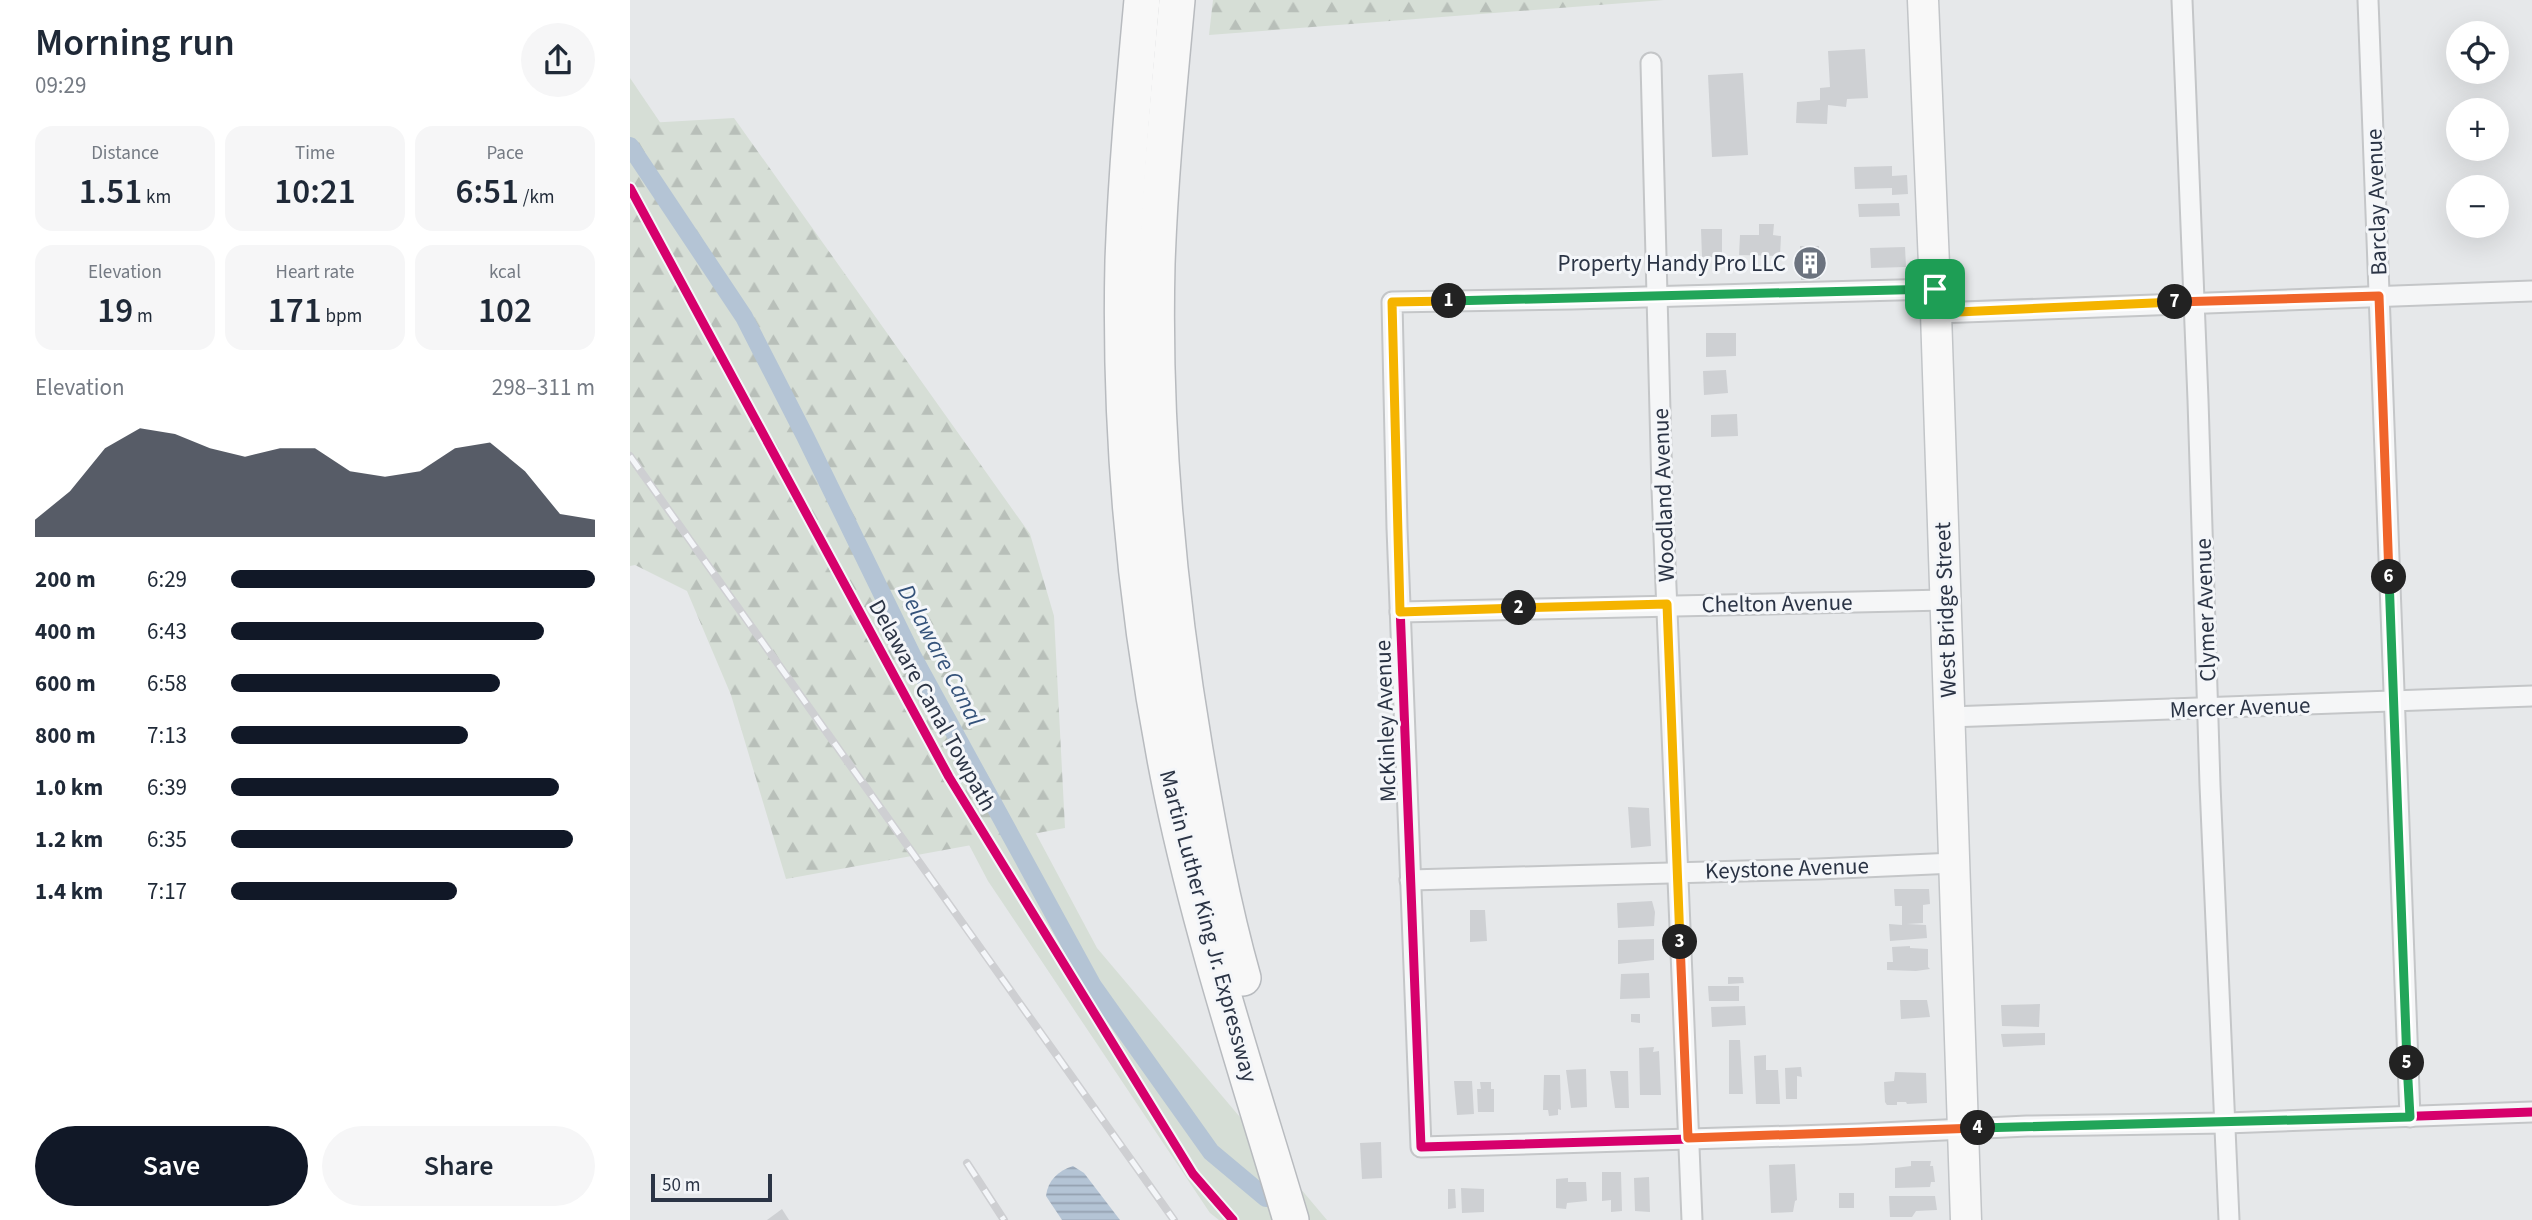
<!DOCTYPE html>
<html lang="en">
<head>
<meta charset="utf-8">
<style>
	body { margin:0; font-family:"Source Sans 3",sans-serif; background:#f6f6f7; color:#1f2937; height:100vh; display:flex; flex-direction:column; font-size:26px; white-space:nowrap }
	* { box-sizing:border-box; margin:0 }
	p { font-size:23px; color:#747a83 }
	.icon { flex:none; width:38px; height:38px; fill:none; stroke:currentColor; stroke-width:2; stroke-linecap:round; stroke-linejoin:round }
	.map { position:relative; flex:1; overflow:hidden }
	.panel { display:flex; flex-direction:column; background:#fff; width:630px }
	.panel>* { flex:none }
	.controls { position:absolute; left:1816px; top:21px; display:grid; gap:14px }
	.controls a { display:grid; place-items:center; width:63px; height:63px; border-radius:50%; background:#fff; box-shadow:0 7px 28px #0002; font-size:35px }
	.scale { position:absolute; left:21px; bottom:18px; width:121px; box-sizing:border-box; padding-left:7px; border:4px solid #2b3445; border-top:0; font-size:19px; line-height:24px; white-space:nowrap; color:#2b3445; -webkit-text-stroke:5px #f4f6f9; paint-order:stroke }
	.pin { position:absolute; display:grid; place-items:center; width:60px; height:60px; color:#fff; margin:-30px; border-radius:14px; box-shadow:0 4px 10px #0006 }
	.km { position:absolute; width:35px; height:35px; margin:-18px; border-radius:50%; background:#222; color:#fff; font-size:19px; line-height:35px; text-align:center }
	.round { display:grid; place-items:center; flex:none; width:74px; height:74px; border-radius:37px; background:#f6f6f7 }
	.overview { display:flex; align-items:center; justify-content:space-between; height:119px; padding:0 35px }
	h1 { font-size:38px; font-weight:600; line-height:52px }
	.stats { display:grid; grid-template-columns:repeat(3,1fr); gap:10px; height:119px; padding:7px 35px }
	.stats div { display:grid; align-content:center; border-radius:18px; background:#f6f6f7; text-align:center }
	.stats b { font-size:35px; font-weight:600 }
	.stats small { font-size:19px; font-weight:400 }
	.stats p { font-size:19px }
	.chart { height:196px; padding:14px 35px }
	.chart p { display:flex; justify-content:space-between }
	.chart svg { width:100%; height:126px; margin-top:7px; fill:#111827; opacity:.7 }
	.cta { display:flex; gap:14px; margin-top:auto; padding:14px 35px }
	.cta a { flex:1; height:80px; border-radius:42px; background:#111827; color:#fff; font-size:28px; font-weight:600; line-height:80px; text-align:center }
	.cta a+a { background:#f6f6f7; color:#1f2937 }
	ul { padding:0 35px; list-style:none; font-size:23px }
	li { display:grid; grid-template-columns:112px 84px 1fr; align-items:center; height:52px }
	li i { height:18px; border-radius:9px; background:#111827 }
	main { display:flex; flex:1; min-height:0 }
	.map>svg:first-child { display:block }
	.green { fill:#d6ded6 }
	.forest { fill:url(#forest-firs) }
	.water { fill:url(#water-rules) }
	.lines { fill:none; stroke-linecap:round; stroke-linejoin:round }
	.canal { stroke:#b4c4d5; stroke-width:18 }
	.building { fill:#ced0d3 }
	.minor-casing { stroke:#c4c6c8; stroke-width:23 }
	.primary-casing { stroke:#c2c5c8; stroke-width:33 }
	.motorway-casing { stroke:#b8bbbf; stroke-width:38 }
	.minor { stroke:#f5f6f7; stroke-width:19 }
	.primary { stroke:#f8f8f8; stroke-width:30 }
	.motorway { stroke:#f8f8f8; stroke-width:35 }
	.rail-casing { stroke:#cecfd2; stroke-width:8 }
	.rail { stroke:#f4f6f9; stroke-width:5; stroke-dasharray:16; stroke-linecap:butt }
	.cycleway-casing { stroke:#f4f6f9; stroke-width:13 }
	.cycleway { stroke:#d6006c; stroke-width:9 }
	.split-1-casing { stroke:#fff; stroke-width:14 }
	.split-2-casing { stroke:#fff; stroke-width:14 }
	.split-3-casing { stroke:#fff; stroke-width:14 }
	.split-4-casing { stroke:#fff; stroke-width:14 }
	.split-5-casing { stroke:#fff; stroke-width:14 }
	.split-6-casing { stroke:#fff; stroke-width:14 }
	.split-7-casing { stroke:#fff; stroke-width:14 }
	.split-8-casing { stroke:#fff; stroke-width:14 }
	.split-1 { stroke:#22a559; stroke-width:9 }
	.split-2 { stroke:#f5b400; stroke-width:9 }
	.split-3 { stroke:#f5b400; stroke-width:9 }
	.split-4 { stroke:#f0652b; stroke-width:9 }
	.split-5 { stroke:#22a559; stroke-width:9 }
	.split-6 { stroke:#22a559; stroke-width:9 }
	.split-7 { stroke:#f0652b; stroke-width:9 }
	.split-8 { stroke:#f5b400; stroke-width:9 }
	.labels { text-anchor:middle; stroke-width:6; stroke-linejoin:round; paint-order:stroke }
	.street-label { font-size:23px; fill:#2b3445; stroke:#f4f6f9 }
	.poi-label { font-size:23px; fill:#2b3445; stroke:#f4f6f9; text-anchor:end }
	.water-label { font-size:24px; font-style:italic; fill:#34527a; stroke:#f4f6f9 }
</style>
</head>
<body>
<main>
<section class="panel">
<div class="overview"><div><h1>Morning run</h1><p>09:29</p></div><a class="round"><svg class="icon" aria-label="share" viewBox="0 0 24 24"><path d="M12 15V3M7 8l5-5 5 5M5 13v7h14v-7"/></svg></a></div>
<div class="stats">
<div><p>Distance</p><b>1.51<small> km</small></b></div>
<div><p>Time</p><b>10:21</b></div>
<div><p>Pace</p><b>6:51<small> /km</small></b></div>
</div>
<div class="stats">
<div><p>Elevation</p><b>19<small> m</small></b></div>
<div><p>Heart rate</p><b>171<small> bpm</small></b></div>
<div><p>kcal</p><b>102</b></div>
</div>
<div class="chart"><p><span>Elevation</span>298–311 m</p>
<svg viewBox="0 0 160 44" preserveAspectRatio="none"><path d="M0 44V38L10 28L20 13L30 6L40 8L50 13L60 16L70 13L80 13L90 21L100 23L110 21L120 13L130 11L140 21L150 36L160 38V44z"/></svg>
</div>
<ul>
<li><b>200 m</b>6:29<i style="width:100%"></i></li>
<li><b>400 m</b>6:43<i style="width:86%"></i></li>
<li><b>600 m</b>6:58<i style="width:74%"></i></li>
<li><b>800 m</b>7:13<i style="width:65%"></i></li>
<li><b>1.0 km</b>6:39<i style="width:90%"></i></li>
<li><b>1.2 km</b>6:35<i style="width:94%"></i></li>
<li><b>1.4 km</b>7:17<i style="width:62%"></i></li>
</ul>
<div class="cta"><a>Save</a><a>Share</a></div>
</section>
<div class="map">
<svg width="1902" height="1220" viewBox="0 0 1902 1220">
	<defs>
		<pattern id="forest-firs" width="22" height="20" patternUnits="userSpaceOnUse" patternTransform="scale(1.75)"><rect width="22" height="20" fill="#d6ded6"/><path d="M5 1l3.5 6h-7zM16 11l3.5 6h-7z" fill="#b8bfb9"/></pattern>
		<pattern id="water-rules" width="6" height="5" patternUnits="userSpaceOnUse" patternTransform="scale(1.75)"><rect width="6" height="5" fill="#b4c4d5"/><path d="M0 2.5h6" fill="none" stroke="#93a0af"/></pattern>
	</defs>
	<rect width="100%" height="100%" fill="#e6e8ea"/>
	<polygon class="green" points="0,78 40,137 220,485 467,948 697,1220 589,1220 580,1213 358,881 148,481 0,212"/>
	<g class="forest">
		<polygon points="583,0 1034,0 579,35"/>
		<polygon points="104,118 400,534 424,616 435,828 156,879 101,695 57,591 5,565 0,566 0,124"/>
	</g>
	<path class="water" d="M443,1166l11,7 36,47h-58l-16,-24c2,-16 12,-25 27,-30z"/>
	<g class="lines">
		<polyline class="canal" points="0,146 114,317 175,436 282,655 463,986 581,1152 636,1198"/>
	</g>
	<g class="building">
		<polygon points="1235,49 1238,98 1217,99 1216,107 1198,105 1197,124 1166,123 1167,102 1190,100 1190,88 1200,87 1198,51"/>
		<polygon points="1113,73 1118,155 1082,157 1078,75"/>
		<polygon points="1262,166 1262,176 1277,175 1278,194 1262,195 1262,188 1225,189 1224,167"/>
		<polygon points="1269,203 1270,216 1229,217 1228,204"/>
		<polygon points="1129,224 1144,224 1143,235 1151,236 1150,256 1109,255 1110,235 1129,235"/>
		<polygon points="1071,229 1092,229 1092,257 1072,257"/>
		<polygon points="1170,246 1189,246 1190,279 1171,280"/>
		<polygon points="1275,247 1276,267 1241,268 1240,248"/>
		<polygon points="1076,333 1106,333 1106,356 1076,357"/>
		<polygon points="1096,370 1098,393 1074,395 1073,371"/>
		<polygon points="1107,414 1108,436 1081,437 1081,415"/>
		<polygon points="998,807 1019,808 1021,846 1001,848"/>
		<polygon points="1264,889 1299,889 1300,904 1293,905 1293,923 1277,924 1296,925 1297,938 1260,941 1259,924 1272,925 1272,906 1265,906"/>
		<polygon points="1022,901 1025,912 1024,926 988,928 987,903"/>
		<polygon points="840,910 855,910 857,941 840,942"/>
		<polygon points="1024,939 1024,960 988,964 988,940"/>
		<polygon points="1280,946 1280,948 1298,949 1298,967 1300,969 1286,971 1257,970 1257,962 1263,962 1262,947"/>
		<polygon points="1019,973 1020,998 990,999 991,974"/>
		<polygon points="1098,977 1113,977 1114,983 1098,984"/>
		<polygon points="1078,986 1109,986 1109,1001 1079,1001"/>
		<polygon points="1270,1000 1297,1000 1300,1017 1271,1019"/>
		<polygon points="1410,1004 1409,1027 1372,1026 1371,1005"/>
		<polygon points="1115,1006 1116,1025 1082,1027 1081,1007"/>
		<polygon points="1001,1014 1010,1014 1010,1023 1001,1022"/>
		<polygon points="1415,1033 1415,1045 1373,1047 1371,1034"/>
		<polygon points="1099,1040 1110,1040 1113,1094 1099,1094"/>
		<polygon points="1024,1047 1023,1052 1029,1051 1031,1095 1010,1095 1009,1048"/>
		<polygon points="1136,1055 1136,1070 1148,1070 1150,1104 1126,1104 1124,1056"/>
		<polygon points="1171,1067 1172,1077 1167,1076 1167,1099 1156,1099 1155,1068"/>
		<polygon points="956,1069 957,1107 941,1108 936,1070"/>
		<polygon points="980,1071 998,1071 999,1108 985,1108"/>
		<polygon points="1265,1072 1296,1073 1297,1103 1277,1104 1276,1102 1267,1102 1267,1105 1257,1105 1255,1102 1254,1082 1264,1081"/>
		<polygon points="914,1075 930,1075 931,1110 928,1109 928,1115 919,1116 918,1110 913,1110"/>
		<polygon points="824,1081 842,1081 844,1114 827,1115"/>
		<polygon points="850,1082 861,1082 861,1089 864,1089 864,1112 848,1112 847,1089 851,1089"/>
		<polygon points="751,1142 752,1178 732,1179 730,1143"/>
		<polygon points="1281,1161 1301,1161 1300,1166 1303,1166 1305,1182 1301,1182 1300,1187 1265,1188 1265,1168 1281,1166"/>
		<polygon points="1165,1164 1167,1200 1165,1201 1163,1212 1141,1213 1139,1165"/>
		<polygon points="972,1172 991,1172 992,1211 981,1212 981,1200 972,1201"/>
		<polygon points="1019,1177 1020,1212 1005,1211 1004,1178"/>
		<polygon points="938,1178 938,1182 956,1182 957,1201 937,1203 936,1209 926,1208 926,1179"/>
		<polygon points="831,1188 854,1189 854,1212 832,1213"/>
		<polygon points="818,1189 825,1189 826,1208 818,1209"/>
		<rect x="1209" y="1193" width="15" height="15"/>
		<polygon points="1259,1196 1305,1196 1307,1210 1286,1211 1282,1217 1260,1217"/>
		<polygon points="152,1209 159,1220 137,1220"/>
	</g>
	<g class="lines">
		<g class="minor-casing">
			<g id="minor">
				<polyline points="1552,0 1568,400 1580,785 1599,1220"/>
				<polyline points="1738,0 1780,1117"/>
				<polyline points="1021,63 1032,489 1062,1220"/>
				<polyline points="1305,289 942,299 762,302 767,528 791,1147 1230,1134 1397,1126 1596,1123 1902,1112"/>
				<polyline points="1306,313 1902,291"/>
				<polyline points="770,612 1315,600"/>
				<polyline points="1319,717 1902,696"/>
				<polyline points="780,880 1188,869 1325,863"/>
			</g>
		</g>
		<g class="primary-casing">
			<polyline id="primary" points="1293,0 1306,313 1336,1220"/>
		</g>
		<g class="motorway-casing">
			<g id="motorway">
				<path d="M512,0c-8,87 -16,174 -19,261 -4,179 13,358 49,533 30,144 77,285 119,426"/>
				<path d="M547,0c-8,88 -17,176 -20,264 -4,163 11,326 38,486 13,76 27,154 48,228"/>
			</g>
		</g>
		<use href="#minor" class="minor"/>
		<use href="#primary" class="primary"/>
		<use href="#motorway" class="motorway"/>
		<g class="rail-casing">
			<g id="rail">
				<polyline points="0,456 544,1220"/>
				<polyline points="337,1163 374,1220"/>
			</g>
		</g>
		<use href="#rail" class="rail"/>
		<g class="cycleway-casing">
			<g id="cycleway">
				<polyline points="0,188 319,777 563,1174 603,1220"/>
				<polyline points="1305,289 942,299 762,302 767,528 791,1147 1230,1134 1397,1126 1596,1123 1902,1112"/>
			</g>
		</g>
		<use href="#cycleway" class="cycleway"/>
	</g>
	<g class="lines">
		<g class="split-1-casing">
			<polyline id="split-1" points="819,301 1305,289"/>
		</g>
		<g class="split-2-casing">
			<polyline id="split-2" points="819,301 762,302 770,612 889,608"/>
		</g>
		<g class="split-3-casing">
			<polyline id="split-3" points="889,608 1037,604 1050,942"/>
		</g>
		<g class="split-4-casing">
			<polyline id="split-4" points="1050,942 1058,1138 1348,1128"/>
		</g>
		<g class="split-5-casing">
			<polyline id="split-5" points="1348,1128 1780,1117 1777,1063"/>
		</g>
		<g class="split-6-casing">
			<polyline id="split-6" points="1759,577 1777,1063"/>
		</g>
		<g class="split-7-casing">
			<polyline id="split-7" points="1545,302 1749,296 1759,577"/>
		</g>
		<g class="split-8-casing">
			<polyline id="split-8" points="1305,289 1306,313 1545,302"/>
		</g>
		<use href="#split-1" class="split-1"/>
		<use href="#split-2" class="split-2"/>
		<use href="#split-3" class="split-3"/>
		<use href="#split-4" class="split-4"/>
		<use href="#split-5" class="split-5"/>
		<use href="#split-6" class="split-6"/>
		<use href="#split-7" class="split-7"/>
		<use href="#split-8" class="split-8"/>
	</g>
	<defs>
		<g id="building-disc" transform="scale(1.75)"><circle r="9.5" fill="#6c737f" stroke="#f4f6f9"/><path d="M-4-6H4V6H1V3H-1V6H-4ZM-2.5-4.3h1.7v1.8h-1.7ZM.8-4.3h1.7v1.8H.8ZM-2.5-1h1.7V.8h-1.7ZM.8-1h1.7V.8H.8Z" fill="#fff"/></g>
	</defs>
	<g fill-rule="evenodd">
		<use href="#building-disc" x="1180" y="263"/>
	</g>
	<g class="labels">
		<g class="street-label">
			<text transform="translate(1746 202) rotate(-92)" y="8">Barclay Avenue</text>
			<text transform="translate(1033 495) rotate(-92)" y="8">Woodland Avenue</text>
			<text transform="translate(1147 603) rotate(-1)" y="8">Chelton Avenue</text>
			<text transform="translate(1315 610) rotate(-92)" y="8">West Bridge Street</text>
			<text transform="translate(1575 610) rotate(-92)" y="8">Clymer Avenue</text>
			<text transform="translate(303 705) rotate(61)" y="8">Delaware Canal Towpath</text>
			<text transform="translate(1610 707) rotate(-2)" y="8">Mercer Avenue</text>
			<text transform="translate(755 721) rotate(-92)" y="8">McKinley Avenue</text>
			<text transform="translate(1157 868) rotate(-2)" y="8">Keystone Avenue</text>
			<text transform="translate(579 926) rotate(75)" y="8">Martin Luther King Jr. Expressway</text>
		</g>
		<g class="poi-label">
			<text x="1156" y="271">Property Handy Pro LLC</text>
		</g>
		<g class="water-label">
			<text transform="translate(311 655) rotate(62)" y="8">Delaware Canal</text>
		</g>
	</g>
</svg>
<div class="controls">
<a><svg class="icon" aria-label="locate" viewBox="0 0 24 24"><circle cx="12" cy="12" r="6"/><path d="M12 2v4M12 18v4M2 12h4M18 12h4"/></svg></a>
<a>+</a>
<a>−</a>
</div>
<div class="scale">50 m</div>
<div class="pin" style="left:1305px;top:289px;background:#1e9e55"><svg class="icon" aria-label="arrive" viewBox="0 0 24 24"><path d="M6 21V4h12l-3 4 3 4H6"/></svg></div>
<b class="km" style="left:819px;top:301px">1</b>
<b class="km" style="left:889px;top:608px">2</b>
<b class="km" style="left:1050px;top:942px">3</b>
<b class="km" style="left:1348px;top:1128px">4</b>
<b class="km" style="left:1777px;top:1063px">5</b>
<b class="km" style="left:1759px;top:577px">6</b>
<b class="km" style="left:1545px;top:302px">7</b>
</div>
</main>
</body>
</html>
